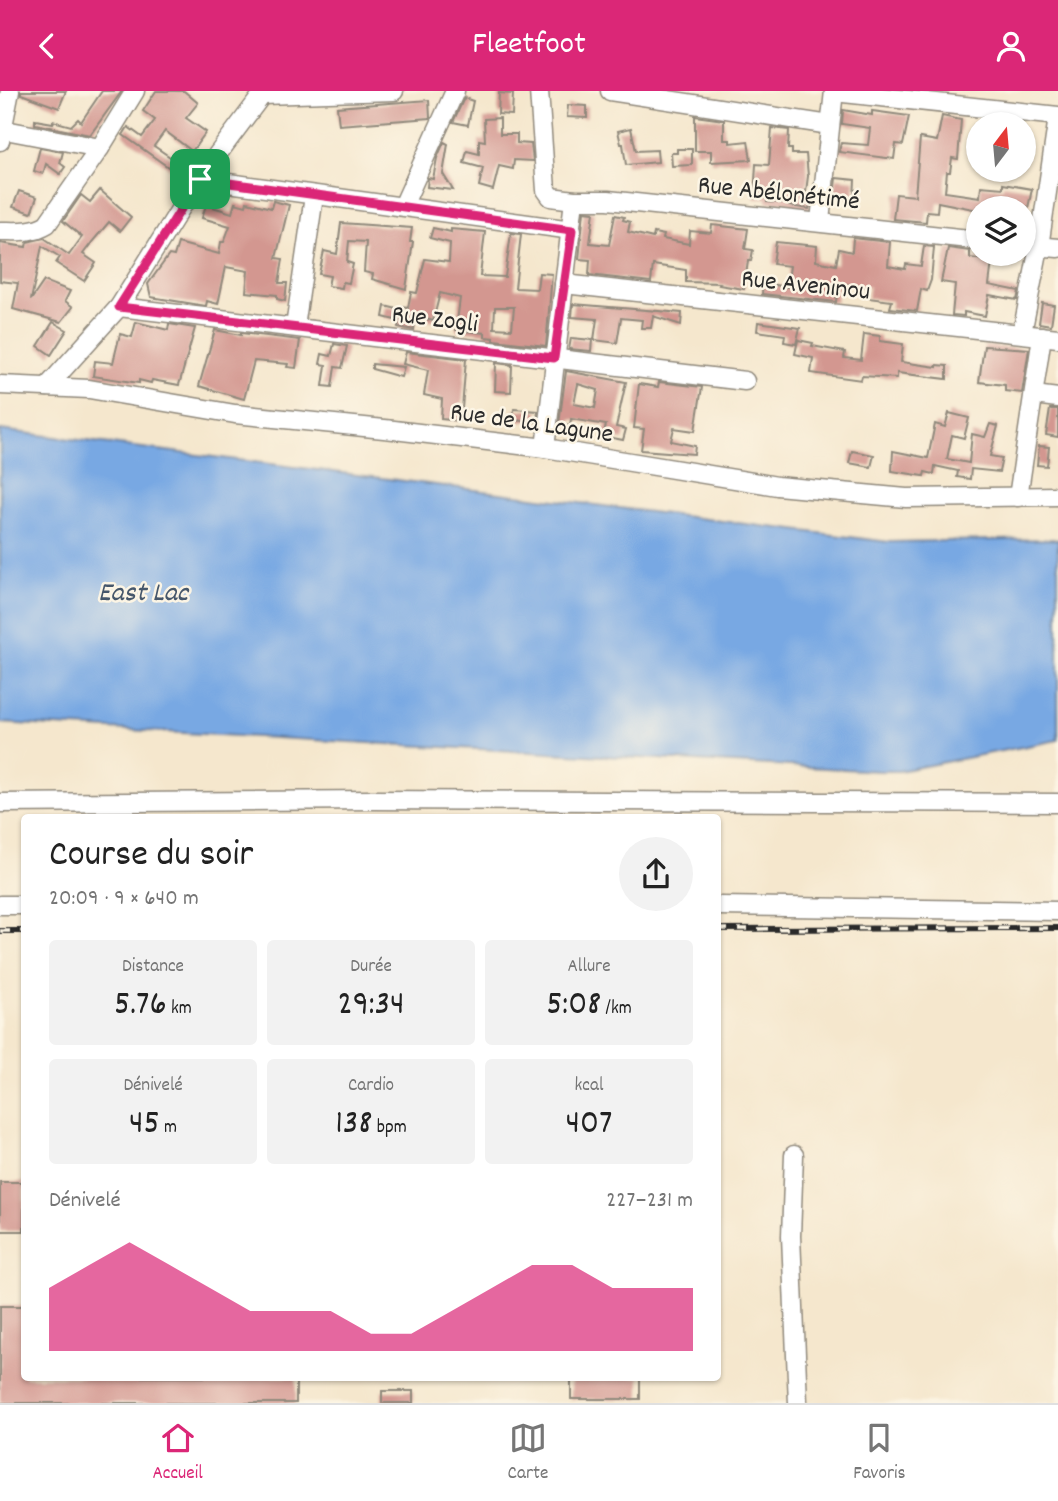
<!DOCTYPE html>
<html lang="fr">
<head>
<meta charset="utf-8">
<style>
	body { margin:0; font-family:Dekko,sans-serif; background:#f2f2f2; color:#222; height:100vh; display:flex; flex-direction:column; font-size:26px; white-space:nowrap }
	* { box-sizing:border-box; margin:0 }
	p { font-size:23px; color:#767676 }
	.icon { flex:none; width:38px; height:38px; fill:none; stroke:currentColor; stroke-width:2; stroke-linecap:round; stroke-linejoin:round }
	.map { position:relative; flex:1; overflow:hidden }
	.side { position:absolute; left:21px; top:723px; width:700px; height:567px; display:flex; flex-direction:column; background:#fff; border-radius:7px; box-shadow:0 2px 5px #0004 }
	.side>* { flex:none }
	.needle { width:46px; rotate:16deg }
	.fabs { position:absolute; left:966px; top:21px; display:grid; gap:14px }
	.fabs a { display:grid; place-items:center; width:70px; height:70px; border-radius:50%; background:#fff; box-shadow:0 2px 5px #0004; font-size:35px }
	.pin { position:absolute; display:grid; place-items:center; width:60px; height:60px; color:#fff; margin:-30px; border-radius:14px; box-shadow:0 4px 10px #0006 }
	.round { display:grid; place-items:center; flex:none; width:74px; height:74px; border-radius:37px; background:#f2f2f2 }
	.headline { display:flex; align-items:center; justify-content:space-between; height:119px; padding:0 28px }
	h1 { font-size:38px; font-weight:600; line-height:52px }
	.figures { display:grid; grid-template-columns:repeat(3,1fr); gap:10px; height:119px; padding:7px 28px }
	.figures div { display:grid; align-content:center; border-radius:7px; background:#f2f2f2; text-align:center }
	.figures b { font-size:35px; font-weight:600 }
	.figures small { font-size:19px; font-weight:400 }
	.figures p { font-size:19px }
	.chart { height:196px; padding:14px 28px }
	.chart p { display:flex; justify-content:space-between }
	.chart svg { width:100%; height:126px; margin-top:7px; fill:#db2777; opacity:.7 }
	header { display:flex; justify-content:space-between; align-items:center; height:91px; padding:0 28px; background:#db2777; color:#fff; font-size:32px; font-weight:600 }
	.tabs { display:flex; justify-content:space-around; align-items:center; height:98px; border-top:2px solid #e0e0e0; background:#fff; font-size:19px; color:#767676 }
	.tabs a { display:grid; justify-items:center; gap:4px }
	.tabs .on { color:#db2777 }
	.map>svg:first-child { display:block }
	.water { fill:#78a8e3; stroke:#526a87; stroke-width:2 }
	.building { fill:#d39790; fill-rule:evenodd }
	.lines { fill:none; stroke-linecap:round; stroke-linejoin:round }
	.minor-casing { stroke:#90897c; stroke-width:21 }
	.minor { stroke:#fff; stroke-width:18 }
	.rail-casing { stroke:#2b2b2b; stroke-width:6 }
	.rail { stroke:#fcf5e5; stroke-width:3.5; stroke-dasharray:10; stroke-linecap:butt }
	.route-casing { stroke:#fff; stroke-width:14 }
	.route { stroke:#db2777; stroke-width:9 }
	.labels { text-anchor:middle; stroke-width:5; stroke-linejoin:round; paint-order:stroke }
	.street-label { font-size:26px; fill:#2b2b2b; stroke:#fcf5e5 }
	.water-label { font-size:28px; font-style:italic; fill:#46576b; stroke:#fcf5e5 }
</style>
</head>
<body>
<header><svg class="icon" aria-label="back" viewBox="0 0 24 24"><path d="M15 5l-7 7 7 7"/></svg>Fleetfoot<svg class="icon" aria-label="person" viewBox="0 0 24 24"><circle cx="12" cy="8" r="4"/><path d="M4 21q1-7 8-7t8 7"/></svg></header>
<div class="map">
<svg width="1058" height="1312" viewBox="0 0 1058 1312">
	<rect width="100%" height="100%" fill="#fcf5e5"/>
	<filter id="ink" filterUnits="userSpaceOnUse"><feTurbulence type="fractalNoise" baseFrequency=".0143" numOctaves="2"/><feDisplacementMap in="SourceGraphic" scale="14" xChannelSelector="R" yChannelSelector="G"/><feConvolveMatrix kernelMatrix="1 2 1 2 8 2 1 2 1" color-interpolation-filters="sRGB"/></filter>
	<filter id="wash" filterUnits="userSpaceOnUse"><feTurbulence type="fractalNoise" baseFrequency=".00686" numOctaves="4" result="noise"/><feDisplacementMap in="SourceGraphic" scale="28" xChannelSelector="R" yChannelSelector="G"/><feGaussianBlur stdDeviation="1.57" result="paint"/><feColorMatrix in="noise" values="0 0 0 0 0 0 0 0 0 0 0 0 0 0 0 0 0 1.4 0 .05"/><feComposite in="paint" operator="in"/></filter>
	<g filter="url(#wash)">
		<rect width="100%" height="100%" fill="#f5e7cd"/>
		<polygon class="water" points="0,339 889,451 1058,448 1058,649 899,680 880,680 0,632"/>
		<g id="blocks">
			<g class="building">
				<polygon points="21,0 66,0 59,17 21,3"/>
				<polygon points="102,0 122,0 90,44 35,33 35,29 53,32 53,30 71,35 78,28 81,31"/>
				<polygon points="156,0 184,0 198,12 186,27 206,41 192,60 165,40 154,55 176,70 171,78 123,44 128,36 142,46 155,29 143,20"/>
				<polygon points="499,2 513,3 512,24 498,23"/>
				<polygon points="464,7 473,10 468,34 453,31"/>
				<polygon points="429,9 430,27 339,34 337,16"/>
				<polygon points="568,14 587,15 587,27 567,26"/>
				<polygon points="843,19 872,24 872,20 909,25 903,54 896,53 894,68 839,61 841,52 868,54 870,37 842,33"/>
				<polygon points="695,25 724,29 724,49 730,49 730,52 748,50 751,69 711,71 711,60 695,60"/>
				<polygon points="942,25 961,29 958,68 952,67 950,81 947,81 945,101 980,106 981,95 1003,97 1003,93 1032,98 1028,117 978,119 938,111 937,121 927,120 926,131 893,128 896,103 915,105 920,47 937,50"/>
				<polygon points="500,27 500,43 517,43 517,52 531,53 533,70 514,69 513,78 499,75 493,99 479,95 483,77 464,72 467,60 479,63 479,49 485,50 484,28"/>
				<polygon points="631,37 636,60 657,59 658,71 626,74 623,53 621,53 618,40"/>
				<polygon points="772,37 789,39 788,58 792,58 792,63 806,63 808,85 805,109 811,110 809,118 789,115 790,112 767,111 767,107 754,107 756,73 769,74"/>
				<polygon points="444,51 448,53 443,83 453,99 427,96 428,87 433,88 437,67"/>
				<polygon points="40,57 63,61 60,72 65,76 60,83 46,73 43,83 34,80"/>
				<polygon points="677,58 692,58 692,74 672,75 671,62 677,62"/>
				<polygon points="836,87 855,89 854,107 834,105"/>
				<polygon points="100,99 131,126 120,140 109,131 92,151 83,163 96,172 84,190 56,172 60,166 42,155 31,209 44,190 70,200 65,210 73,216 61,231 13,218 18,192 0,190 0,152 26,156 27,151 44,147 69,164 82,146 63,130 81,104 90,111"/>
				<polygon points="19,100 37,106 31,122 13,116"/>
				<polygon points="273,110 289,114 276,167 283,168 279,192 287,192 285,210 277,208 277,204 246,201 248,180 226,176 218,213 207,210 206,215 151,206 148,193 169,164 174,165 178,152 219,163 221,151 224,151 230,135 202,127 206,114 232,122 235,112 246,115 247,111 271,117"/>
				<polygon points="584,120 594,121 590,152 609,154 615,124 624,126 623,129 630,131 628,141 653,147 654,142 664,144 663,148 689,153 690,140 711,142 712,134 748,138 745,158 753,159 751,170 748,170 744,198 719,194 720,192 686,191 686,179 653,174 651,191 589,184 590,169 579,168"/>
				<polygon points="341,132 412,137 410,151 413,151 406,198 372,188 373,183 364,181 366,151 349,150 347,171 353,173 349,192 343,191 342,197 328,195 330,185 319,183 324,160 337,163"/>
				<path d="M433,137l18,4v-3l34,3 -5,44 25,1 6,-44 10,1 -6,54 22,1 2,-16 13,1 -6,72 -52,-6v-2l-9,-1v-4l-29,-3 4,-32 -20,-5 -7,28 -17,-5 -2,14 -16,-3 1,-6 -16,-4 2,-11 16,4v-3l7,1 3,-16 6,1 8,-34 24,3 1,-19 -20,-5zM495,216h19l-2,22 -18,-1z"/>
				<polygon points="853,147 890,151 888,175 905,178 906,173 921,175 924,155 934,156 931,189 927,200 921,198 917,220 890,217 892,210 868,207 869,196 838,192 836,211 762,203 763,192 787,196 790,175 773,173 776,151 817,155 816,170 836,174 839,158 852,161"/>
				<polygon points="948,157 970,160 970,167 992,170 989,194 1019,200 1017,209 989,204 985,225 964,221 964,225 952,224 955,193 941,191"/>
				<polygon points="1042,212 1054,214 1051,234 1039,232"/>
				<polygon points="573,213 682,222 681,234 653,225 651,237 641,237 642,229 621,227 617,252 594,249 597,228 572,226"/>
				<polygon points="53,231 67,239 51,264 38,255"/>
				<polygon points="136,231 168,239 169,233 195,237 179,294 152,289 151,292 139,289 139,292 93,285 95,270 113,272 120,243 132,246"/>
				<polygon points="758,231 800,237 796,253 784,251 785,244 757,240"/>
				<polygon points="215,239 241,244 241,242 300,249 296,277 287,276 288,273 254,270 244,308 199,295"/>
				<polygon points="864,243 880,245 880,250 903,253 901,271 937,276 937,274 947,275 947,288 897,282 897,287 862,285 861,289 811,282 813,267 795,263 798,249 813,252 812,255 845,261 844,267 861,269"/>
				<polygon points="571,247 592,249 591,260 569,258"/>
				<polygon points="334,253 347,255 342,277 335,276 332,296 323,295 326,274 320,273 322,263 331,265"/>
				<polygon points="984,255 1029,258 1022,302 1005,300 1005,294 979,291"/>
				<polygon points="406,261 466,268 461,330 441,328 442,308 424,304 428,279 403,273"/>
				<polygon points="496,272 512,274 511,301 495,300"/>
				<polygon points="372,273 404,276 401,286 372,278"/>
				<path d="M566,280l60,11 -10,45 10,2 -3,11 -20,-4 3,-11 -35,-6 -1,7 -11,-2zM578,293l20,6 -3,18 -21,-4z"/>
				<polygon points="659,291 702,296 695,340 674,337 671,350 695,355 694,363 641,359 644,338 634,337 639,293 658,296"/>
				<polygon points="514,318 538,320 537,331 513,329"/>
				<polygon points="1050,318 1058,318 1058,346 1046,344"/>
				<polygon points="949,322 969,327 964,347 952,344 947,368 969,372 972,343 985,346 990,333 998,335 990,365 1002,367 999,381 971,378 970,388 957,386 958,380 935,375 934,383 925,381 924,385 892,380 893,360 928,367 935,333 945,336"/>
				<polygon points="1039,355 1049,356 1047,375 1037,374"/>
				<polygon points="852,360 874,364 871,376 849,372"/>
				<rect x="0" y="1091" width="24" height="49"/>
				<polygon points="0,1215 24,1215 24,1286 296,1286 296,1312 0,1312"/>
				<rect x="571" y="1286" width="69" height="22"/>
				<rect x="382" y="1300" width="31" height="12"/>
			</g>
		</g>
	</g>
	<g filter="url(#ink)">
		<use href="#blocks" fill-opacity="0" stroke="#90897c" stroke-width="2"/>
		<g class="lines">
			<g class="minor-casing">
				<g id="minor">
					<polyline points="539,0 546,99 551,106 574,109 608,109 978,149"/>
					<polyline points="610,0 830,34"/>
					<polyline points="834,1 1058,25"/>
					<polyline points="262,4 394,0"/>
					<polyline points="0,38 100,57"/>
					<polyline points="0,50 10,0"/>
					<polyline points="199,88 572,139"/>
					<polyline points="403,115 455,0"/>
					<polyline points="820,130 834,0"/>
					<path d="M0,140c17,0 32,2 47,-7l53,-76 35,-57"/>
					<polyline points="1024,154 1058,157"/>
					<polyline points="564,193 1058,247"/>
					<polyline points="119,216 745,290"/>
					<polyline points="295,236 314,105"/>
					<polyline points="1022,242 1039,156 1058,26"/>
					<polyline points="0,294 89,298 235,323 394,339 545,357 777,395 906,407 1058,405"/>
					<polyline points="47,296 119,216 199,88 265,0"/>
					<polyline points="1034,304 1058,307"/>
					<polyline points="545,357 574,109"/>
					<polyline points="1018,406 1042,245"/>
					<polyline points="0,712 373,709 1058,712"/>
					<polyline points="0,814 24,814"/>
					<polyline points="718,815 1058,820"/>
					<polyline points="794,1064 791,1145 798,1312"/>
				</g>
			</g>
			<use href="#minor" class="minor"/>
			<g class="rail-casing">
				<g id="rail">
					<polyline points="718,838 1058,837"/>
					<polyline points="0,840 24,840"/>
				</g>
			</g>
			<use href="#rail" class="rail"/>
		</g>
	</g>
	<g class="lines" filter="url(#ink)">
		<g class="route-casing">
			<polygon id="route" points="200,88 572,139 554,267 119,216"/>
		</g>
		<use href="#route" class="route"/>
	</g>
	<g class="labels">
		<g class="street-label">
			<text transform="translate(779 100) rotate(6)" y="9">Rue Abélonétimé</text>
			<text transform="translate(806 192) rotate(6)" y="9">Rue Aveninou</text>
			<text transform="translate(435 226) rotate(7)" y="9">Rue Zogli</text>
			<text transform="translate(532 330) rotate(8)" y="9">Rue de la Lagune</text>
		</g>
		<g class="water-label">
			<text x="143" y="509">East Lac</text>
		</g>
	</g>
</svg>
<div class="fabs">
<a><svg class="needle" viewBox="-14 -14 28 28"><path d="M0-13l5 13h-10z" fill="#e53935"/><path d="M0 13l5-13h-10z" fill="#767676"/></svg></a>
<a><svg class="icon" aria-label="layers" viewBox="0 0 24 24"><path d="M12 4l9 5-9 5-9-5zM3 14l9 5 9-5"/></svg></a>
</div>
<div class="pin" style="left:200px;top:88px;background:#1e9e55"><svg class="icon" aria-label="arrive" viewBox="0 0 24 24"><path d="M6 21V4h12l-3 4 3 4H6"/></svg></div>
<section class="side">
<div class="headline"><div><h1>Course du soir</h1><p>20:09 · 9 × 640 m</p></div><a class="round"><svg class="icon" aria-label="share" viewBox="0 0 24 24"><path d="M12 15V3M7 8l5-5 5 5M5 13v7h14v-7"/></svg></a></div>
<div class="figures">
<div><p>Distance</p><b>5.76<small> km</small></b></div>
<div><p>Durée</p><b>29:34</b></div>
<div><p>Allure</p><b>5:08<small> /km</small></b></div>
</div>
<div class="figures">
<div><p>Dénivelé</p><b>45<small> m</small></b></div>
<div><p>Cardio</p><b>138<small> bpm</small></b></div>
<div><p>kcal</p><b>407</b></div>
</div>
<div class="chart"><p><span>Dénivelé</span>227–231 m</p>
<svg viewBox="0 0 160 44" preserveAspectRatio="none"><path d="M0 44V22L10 14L20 6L30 14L40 22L50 30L60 30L70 30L80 38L90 38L100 30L110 22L120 14L130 14L140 22L150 22L160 22V44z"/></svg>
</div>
</section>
</div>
<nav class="tabs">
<a class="on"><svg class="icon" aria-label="home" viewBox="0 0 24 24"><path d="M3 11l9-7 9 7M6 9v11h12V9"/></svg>Accueil</a>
<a><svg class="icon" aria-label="map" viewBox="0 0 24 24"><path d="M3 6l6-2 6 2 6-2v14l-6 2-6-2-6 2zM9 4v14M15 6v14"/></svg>Carte</a>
<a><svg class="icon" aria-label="saved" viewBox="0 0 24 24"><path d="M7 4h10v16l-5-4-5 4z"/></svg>Favoris</a>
</nav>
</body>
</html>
